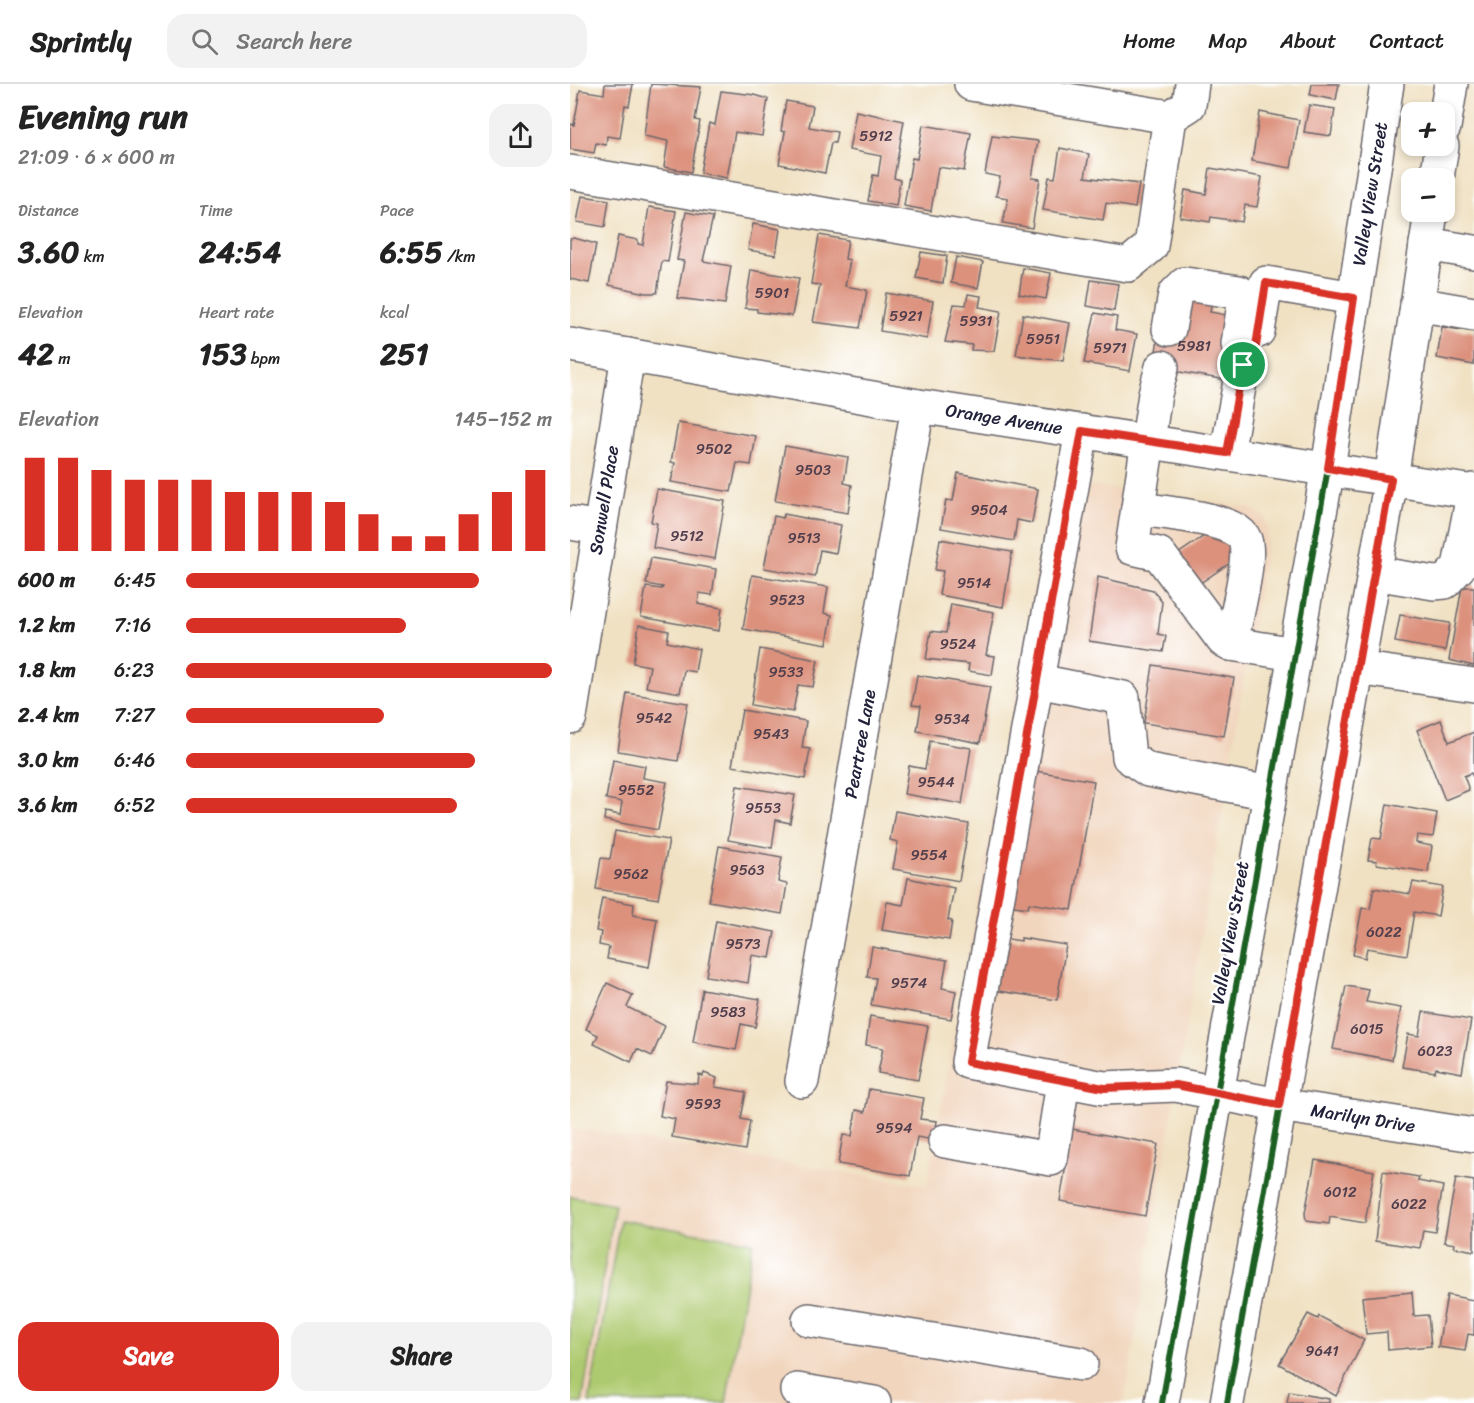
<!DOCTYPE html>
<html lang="en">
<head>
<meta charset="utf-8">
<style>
	body { margin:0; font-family:Sriracha,sans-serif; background:#f2f2f2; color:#222; height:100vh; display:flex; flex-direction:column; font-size:22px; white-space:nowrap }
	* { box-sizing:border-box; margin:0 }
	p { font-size:20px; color:#767676 }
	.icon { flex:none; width:33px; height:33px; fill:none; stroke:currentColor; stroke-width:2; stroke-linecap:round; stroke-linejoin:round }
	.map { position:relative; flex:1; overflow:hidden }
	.details { display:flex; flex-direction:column; background:#fff; width:570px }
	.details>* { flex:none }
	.controls { position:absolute; left:831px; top:18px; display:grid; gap:12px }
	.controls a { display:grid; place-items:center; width:54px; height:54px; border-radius:12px; background:#fff; box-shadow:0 3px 9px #0003; font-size:30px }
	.pin { position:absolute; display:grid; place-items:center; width:51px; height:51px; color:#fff; margin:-26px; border:3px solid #fff; border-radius:50%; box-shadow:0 2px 6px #0007 }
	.round { display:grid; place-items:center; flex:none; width:63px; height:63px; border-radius:18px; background:#f2f2f2 }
	.summary { display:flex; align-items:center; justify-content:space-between; height:102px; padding:0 18px }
	h1 { font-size:33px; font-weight:800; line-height:45px }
	.figures { display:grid; grid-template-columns:repeat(3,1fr); gap:9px; height:102px; padding:6px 18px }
	.figures div { display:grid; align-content:center }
	.figures b { font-size:30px; font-weight:800 }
	.figures small { font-size:16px; font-weight:400 }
	.figures p { font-size:16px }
	.chart { height:168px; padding:12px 18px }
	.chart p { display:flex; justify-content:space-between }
	.chart svg { width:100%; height:108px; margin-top:6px; stroke:#d93025; stroke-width:6 }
	.button { display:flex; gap:12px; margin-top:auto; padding:12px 18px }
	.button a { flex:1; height:69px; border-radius:18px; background:#d93025; color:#fff; font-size:24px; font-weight:800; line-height:69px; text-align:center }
	.button a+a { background:#f2f2f2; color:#222 }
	ul { padding:0 18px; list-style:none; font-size:20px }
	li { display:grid; grid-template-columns:96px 72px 1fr; align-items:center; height:45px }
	li i { height:15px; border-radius:8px; background:#d93025 }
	header { display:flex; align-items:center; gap:36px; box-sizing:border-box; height:84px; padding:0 30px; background:#fff; border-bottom:2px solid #e0e0e0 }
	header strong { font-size:28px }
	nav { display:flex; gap:33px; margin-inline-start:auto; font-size:21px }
	.search { width:420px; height:54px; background:#f2f2f2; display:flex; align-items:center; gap:15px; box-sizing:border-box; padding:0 21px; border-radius:18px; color:#767676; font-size:22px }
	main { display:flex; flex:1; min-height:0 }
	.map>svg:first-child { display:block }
	.built { fill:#f1d5bd }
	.green { fill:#aeca70; stroke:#687656; stroke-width:1.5 }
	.building { fill:#dc917d }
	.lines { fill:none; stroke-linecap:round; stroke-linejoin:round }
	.minor-casing { stroke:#6a656a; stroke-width:36 }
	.major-casing { stroke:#6a656a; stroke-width:36 }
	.minor { stroke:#fff; stroke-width:33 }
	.major { stroke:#fff; stroke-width:33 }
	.cycleway-casing { stroke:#fff; stroke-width:10 }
	.cycleway { stroke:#1b5e20; stroke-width:6 }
	.route-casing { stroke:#fff; stroke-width:12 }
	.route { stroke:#d93025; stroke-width:8 }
	.labels { text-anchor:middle; stroke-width:5; stroke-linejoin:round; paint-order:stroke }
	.number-label { font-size:15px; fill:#503e4c }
	.street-label { font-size:18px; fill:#22223b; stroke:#fff }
</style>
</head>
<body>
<header>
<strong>Sprintly</strong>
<div class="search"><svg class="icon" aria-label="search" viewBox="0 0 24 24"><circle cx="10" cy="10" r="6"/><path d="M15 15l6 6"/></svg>Search here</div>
<nav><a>Home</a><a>Map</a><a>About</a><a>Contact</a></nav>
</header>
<main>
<section class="details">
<div class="summary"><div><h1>Evening run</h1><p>21:09 · 6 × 600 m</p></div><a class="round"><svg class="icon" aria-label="share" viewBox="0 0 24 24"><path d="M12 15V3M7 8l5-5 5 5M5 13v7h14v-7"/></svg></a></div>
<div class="figures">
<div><p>Distance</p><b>3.60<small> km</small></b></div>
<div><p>Time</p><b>24:54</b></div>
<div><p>Pace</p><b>6:55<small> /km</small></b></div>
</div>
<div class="figures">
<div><p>Elevation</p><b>42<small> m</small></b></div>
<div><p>Heart rate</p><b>153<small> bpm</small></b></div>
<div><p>kcal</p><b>251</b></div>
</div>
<div class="chart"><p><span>Elevation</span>145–152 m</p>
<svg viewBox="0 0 160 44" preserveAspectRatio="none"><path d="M5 44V6M15 44V6M25 44V11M35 44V15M45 44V15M55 44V15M65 44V20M75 44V20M85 44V20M95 44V24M105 44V29M115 44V38M125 44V38M135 44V29M145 44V20M155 44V11"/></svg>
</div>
<ul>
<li><b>600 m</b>6:45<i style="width:80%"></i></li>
<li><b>1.2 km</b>7:16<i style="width:60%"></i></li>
<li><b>1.8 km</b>6:23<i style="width:100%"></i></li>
<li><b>2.4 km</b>7:27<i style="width:54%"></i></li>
<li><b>3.0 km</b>6:46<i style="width:79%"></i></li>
<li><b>3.6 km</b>6:52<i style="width:74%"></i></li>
</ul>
<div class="button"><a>Save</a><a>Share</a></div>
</section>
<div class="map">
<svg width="904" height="1319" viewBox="0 0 904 1319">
	<rect width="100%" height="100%" fill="#fff"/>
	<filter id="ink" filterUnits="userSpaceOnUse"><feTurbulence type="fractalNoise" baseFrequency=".0167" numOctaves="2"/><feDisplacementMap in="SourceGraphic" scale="12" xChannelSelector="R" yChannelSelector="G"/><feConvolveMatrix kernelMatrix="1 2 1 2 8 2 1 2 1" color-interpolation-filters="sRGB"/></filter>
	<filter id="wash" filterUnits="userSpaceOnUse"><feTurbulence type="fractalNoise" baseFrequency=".008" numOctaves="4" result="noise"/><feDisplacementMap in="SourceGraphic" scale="24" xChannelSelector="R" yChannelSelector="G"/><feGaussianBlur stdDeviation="1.35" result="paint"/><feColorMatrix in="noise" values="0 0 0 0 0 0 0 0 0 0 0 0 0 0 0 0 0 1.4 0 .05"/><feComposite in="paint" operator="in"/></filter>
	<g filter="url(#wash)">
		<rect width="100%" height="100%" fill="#f0e1c2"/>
		<polygon class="built" points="483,396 680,424 695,433 698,450 554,1319 0,1319 0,1044 357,1102"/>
		<g class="green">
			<polygon points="0,1112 45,1120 12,1319 0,1319"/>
			<polygon points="50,1136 183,1158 156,1319 19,1319"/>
		</g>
		<g id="blocks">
			<g class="building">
				<polygon points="35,0 63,0 59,22 55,21 50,54 37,52 36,61 26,59 24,69 0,65 0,40 4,41 10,6 34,10"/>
				<polygon points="81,0 131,3 125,36 130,37 121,88 94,83 98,57 74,52"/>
				<polygon points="742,0 769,0 766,16 740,11"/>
				<polygon points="151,7 185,11 198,15 192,52 165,48 157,94 130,89 139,39 145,41"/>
				<polygon points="216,17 243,22 239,43 267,48 265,59 261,59 255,89 209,80 215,48 211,47"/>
				<polygon points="739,21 765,25 761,52 734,48"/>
				<polygon points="286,27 334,37 324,94 330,96 326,122 298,117 303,91 308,92 311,72 279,66"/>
				<polygon points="690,28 729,36 721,84 682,77"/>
				<polygon points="353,41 401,49 394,87 368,83 361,127 334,122 342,74 347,75"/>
				<polygon points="422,52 468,57 462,94 470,95 462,144 433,139 438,114 426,112 430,93 415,90"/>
				<polygon points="490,64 519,70 515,93 569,100 565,124 536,119 533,136 473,126 479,93 485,94"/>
				<polygon points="640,84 692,93 687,123 675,121 672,138 641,133 640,138 610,133 615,106 636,110"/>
				<polygon points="12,112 39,116 35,143 7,138"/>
				<polygon points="79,123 106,127 98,178 92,177 87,209 75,209 39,201 48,152 68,156 68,160 73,161"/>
				<polygon points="116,128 143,133 133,177 161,182 155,220 107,214 114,177 107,176"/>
				<polygon points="183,140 210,145 206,171 178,166"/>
				<polygon points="249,151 278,156 275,175 280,176 275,202 297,206 290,244 243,238 250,201 241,200"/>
				<polygon points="4,154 26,160 19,199 0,195 0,155"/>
				<polygon points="351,168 377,172 373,199 346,194"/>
				<polygon points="386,173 413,178 408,204 381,199"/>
				<polygon points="453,184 481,189 476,215 449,210"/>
				<polygon points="181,186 229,194 222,232 187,228 187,225 175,224"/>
				<polygon points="521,196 548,200 544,227 517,222"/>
				<polygon points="316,209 363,217 357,255 310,247"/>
				<polygon points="398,210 411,212 409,223 431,227 424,267 401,266 402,261 375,258 384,220 396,221"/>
				<polygon points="610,216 642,218 640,228 667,233 656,296 598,286 585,273 589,249"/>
				<polygon points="525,229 547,233 545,246 567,250 560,287 514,279"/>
				<polygon points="453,230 500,239 493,277 446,271"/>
				<polygon points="872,243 904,248 904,281 867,274"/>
				<polygon points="108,339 186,352 181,381 167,379 161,408 101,398 105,379 101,378"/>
				<polygon points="215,362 278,373 274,399 282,401 278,429 205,417"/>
				<polygon points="388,389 468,405 462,439 447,436 444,457 371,444 376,416 383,417"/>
				<polygon points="87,405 155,417 145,475 83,464 87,439 81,438"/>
				<polygon points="214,430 271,441 266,469 250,466 245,493 194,484 204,432 213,434"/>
				<polygon points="652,440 673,470 620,506 599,476"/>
				<polygon points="370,455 442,468 433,523 369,511 373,487 365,486"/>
				<polygon points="81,474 146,485 142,511 129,509 128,520 152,524 149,547 71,533 76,503 92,505 93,503 76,500"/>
				<polygon points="182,491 258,503 254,529 262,531 257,560 173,545"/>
				<polygon points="528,493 583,506 592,518 588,550 596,552 593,568 519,557"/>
				<polygon points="892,503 904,503 904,582 879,576"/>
				<polygon points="381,520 424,528 416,571 425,572 422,591 398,587 399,580 356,575 361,547 376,549"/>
				<polygon points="830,531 880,539 875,567 825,558"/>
				<polygon points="69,541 99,547 97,558 129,565 125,588 114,586 110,609 76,603 80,582 63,579"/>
				<polygon points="190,565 248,576 243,603 228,601 223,628 181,621"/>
				<polygon points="583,581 664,594 654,652 574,639"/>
				<polygon points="347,591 420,603 410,659 347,647 351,622 342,621"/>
				<polygon points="57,609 118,619 108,677 48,667"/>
				<polygon points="172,626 236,637 232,664 240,665 235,695 162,682"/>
				<polygon points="871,636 879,658 904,648 904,695 901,689 894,692 899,706 875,716 847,646"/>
				<polygon points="360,657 401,664 392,720 334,710 339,682 355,685"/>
				<polygon points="43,676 75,682 73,694 97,698 88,746 34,736 35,728 50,731 52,718 36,715"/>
				<polygon points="460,686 524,697 502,826 459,819 458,824 437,821"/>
				<polygon points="167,702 225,711 220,739 206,736 202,764 158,756"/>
				<polygon points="817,720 867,729 863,753 847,751 846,759 862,762 858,788 806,780 807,777 798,776 802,754 811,755"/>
				<polygon points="325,727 399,740 389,797 323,785 328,758 320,756"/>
				<polygon points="45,747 99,756 88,815 26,805 31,774 40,775"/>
				<polygon points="149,762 212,773 208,798 217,800 212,830 139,817"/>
				<polygon points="338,794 384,804 378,836 382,837 379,856 312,846 317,818 333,821"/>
				<polygon points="843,798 873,803 868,832 844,828 837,871 797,864 795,874 783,871 792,824 800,825 804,804 840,810"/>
				<polygon points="32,814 64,820 63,831 87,835 79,883 37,875 39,863 29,861 31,848 26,847"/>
				<polygon points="146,837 205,848 200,874 182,871 178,899 136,892"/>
				<polygon points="431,854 451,857 451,854 496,861 487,916 423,906"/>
				<polygon points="302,863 377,876 372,904 386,907 381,935 301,921 306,894 297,893"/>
				<polygon points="37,899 63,911 57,923 95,942 82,972 67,965 61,978 24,960 28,951 16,945"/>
				<polygon points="776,902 799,906 796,918 831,924 822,976 763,965"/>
				<polygon points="132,905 190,915 185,943 171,940 166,966 123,958"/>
				<polygon points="853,928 901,936 892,989 866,984 865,988 832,983 838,950 849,952"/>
				<polygon points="300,932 358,942 348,996 308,989 313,964 296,961"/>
				<polygon points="134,989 147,994 145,1003 176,1008 171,1035 180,1037 175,1066 102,1053 105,1035 90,1032 96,997 128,1000 129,991 133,992"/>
				<polygon points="299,1005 354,1014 350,1035 367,1037 364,1056 347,1053 340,1092 268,1080 273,1051 282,1052 286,1026 295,1028"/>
				<polygon points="502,1045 588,1060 575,1132 490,1117"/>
				<polygon points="745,1076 804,1087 795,1139 760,1133 759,1140 736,1137 735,1129"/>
				<polygon points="813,1087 849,1093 848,1097 873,1102 865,1148 853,1146 850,1164 805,1157"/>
				<polygon points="886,1094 904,1097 904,1167 884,1163 885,1160 874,1158"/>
				<polygon points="842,1208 844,1232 858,1231 861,1262 818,1266 817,1248 796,1250 792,1213"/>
				<polygon points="877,1211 904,1216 904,1251 898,1250 895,1267 868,1263"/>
				<polygon points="738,1230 748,1235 749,1232 794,1256 766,1312 709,1280"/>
				<polygon points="719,1308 759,1315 759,1319 717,1319"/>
			</g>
		</g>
	</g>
	<g filter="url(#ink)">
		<use href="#blocks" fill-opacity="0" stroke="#6a656a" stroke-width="1.5"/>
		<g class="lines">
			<g class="minor-casing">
				<g id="minor">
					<polyline points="401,0 600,33 619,21 622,0"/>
					<polyline points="0,88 558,181 581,162 600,33"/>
					<polyline points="856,160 904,168"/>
					<polyline points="847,220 904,230"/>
					<polyline points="599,245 605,210 615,200 669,208 675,213 668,260 673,281 657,369"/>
					<polyline points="688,247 696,199 784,214"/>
					<polyline points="592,283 585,310 562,464 589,470 653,556 661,560 725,570"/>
					<polyline points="512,347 398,978 534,1004 606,1001 709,1021 904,1051"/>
					<path d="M568,425c22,3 99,9 107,31 7,20 -10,80 -14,104"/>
					<polyline points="0,439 30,444"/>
					<polyline points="804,489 864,499 875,498 889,483 904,406"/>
					<polyline points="787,584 904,601"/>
					<polyline points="468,597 553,614 559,673 578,686 700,709"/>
					<polyline points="0,633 58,271"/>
					<polyline points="232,997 348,322"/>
					<polyline points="375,1057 481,1075 493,998"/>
					<polyline points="239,1236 511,1280"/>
					<polyline points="227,1306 304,1319"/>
				</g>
			</g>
			<g class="major-casing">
				<g id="major">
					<polyline points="874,43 881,0"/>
					<polyline points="867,94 872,62"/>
					<polyline points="0,261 348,322 904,408"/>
					<polyline points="592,1319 758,384 817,0"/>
					<polyline points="657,1319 821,395 861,128"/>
				</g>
			</g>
			<use href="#minor" class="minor"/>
			<use href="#major" class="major"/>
			<g class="cycleway-casing">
				<g id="cycleway">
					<polyline points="592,1319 758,384"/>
					<polyline points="657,1319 821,395"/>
				</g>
			</g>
			<use href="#cycleway" class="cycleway"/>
		</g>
	</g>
	<g class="lines" filter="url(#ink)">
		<g class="route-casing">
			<polygon id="route" points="696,199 784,214 758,384 821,395 709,1021 606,1001 534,1004 398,978 512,347 657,369 673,281 686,262"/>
		</g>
		<use href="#route" class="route"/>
	</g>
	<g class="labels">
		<g class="number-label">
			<text x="306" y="57">5912</text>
			<text x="202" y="214">5901</text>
			<text x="336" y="237">5921</text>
			<text x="406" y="242">5931</text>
			<text x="473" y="260">5951</text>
			<text x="624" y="267">5981</text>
			<text x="540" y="269">5971</text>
			<text x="144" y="370">9502</text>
			<text x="243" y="391">9503</text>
			<text x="419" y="431">9504</text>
			<text x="117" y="457">9512</text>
			<text x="234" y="459">9513</text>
			<text x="404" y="504">9514</text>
			<text x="217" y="521">9523</text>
			<text x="388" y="565">9524</text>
			<text x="216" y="593">9533</text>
			<text x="84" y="639">9542</text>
			<text x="382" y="640">9534</text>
			<text x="201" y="655">9543</text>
			<text x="366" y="703">9544</text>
			<text x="66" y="711">9552</text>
			<text x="193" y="729">9553</text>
			<text x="359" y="776">9554</text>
			<text x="177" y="791">9563</text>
			<text x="61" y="795">9562</text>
			<text x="814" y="853">6022</text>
			<text x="173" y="865">9573</text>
			<text x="339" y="904">9574</text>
			<text x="158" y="933">9583</text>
			<text x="797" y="950">6015</text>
			<text x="865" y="972">6023</text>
			<text x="133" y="1025">9593</text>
			<text x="324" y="1049">9594</text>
			<text x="770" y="1113">6012</text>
			<text x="839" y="1125">6022</text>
			<text x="752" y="1272">9641</text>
		</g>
		<g class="street-label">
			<text transform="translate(800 110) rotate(-81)" y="6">Valley View Street</text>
			<text transform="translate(434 335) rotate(9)" y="6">Orange Avenue</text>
			<text transform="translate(34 416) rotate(-81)" y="6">Sonwell Place</text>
			<text transform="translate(290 660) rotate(-80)" y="6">Peartree Lane</text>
			<text transform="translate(660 849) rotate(-80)" y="6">Valley View Street</text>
			<text transform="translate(793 1034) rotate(9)" y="6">Marilyn Drive</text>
		</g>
	</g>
</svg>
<div class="controls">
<a>+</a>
<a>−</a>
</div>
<div class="pin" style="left:673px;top:281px;background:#1e9e55"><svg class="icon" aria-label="arrive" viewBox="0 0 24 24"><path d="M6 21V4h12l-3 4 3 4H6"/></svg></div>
</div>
</main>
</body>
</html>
